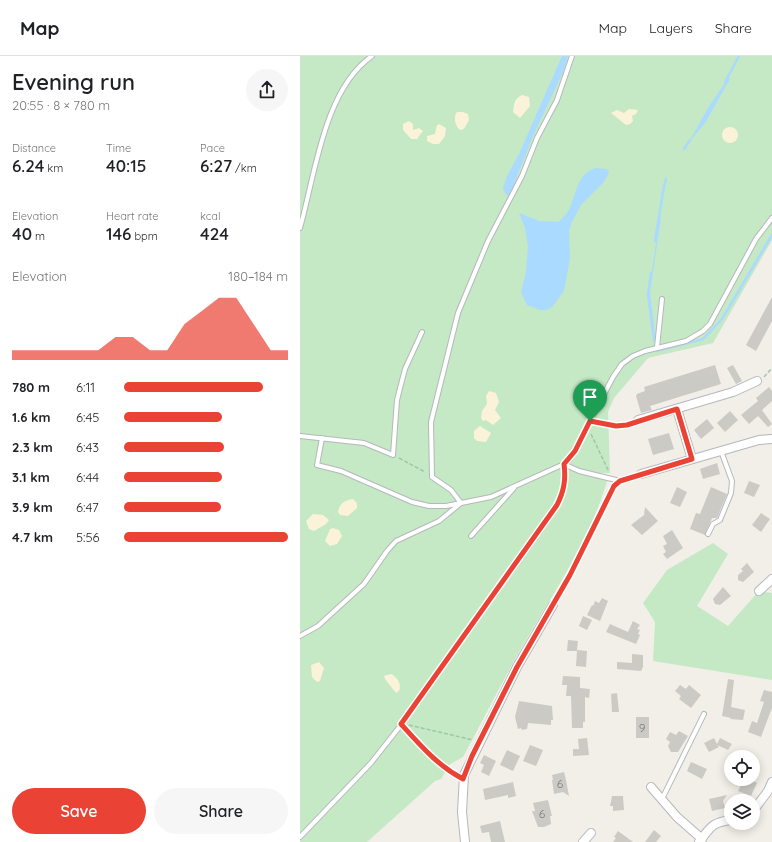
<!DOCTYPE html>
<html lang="en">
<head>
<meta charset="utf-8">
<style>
	body { margin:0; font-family:Quicksand,sans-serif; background:#f6f6f6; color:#202124; height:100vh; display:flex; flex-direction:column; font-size:15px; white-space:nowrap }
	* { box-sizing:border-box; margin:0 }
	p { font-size:13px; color:#757577 }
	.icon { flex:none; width:22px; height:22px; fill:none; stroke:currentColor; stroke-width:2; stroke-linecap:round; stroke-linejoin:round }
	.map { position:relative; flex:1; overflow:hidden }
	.sheet { display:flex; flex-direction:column; background:#fff; width:300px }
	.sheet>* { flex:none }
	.fabs { position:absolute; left:424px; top:694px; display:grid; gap:8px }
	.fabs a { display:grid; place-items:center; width:36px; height:36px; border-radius:50%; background:#fff; box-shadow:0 2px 10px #0003; font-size:20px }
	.pin { position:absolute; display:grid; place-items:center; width:34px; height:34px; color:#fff; margin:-41px -17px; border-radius:50% 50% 50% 0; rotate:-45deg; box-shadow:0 0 4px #0007 }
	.pin .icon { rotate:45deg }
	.round { display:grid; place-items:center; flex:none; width:42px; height:42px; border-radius:21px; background:#f6f6f6 }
	.head { display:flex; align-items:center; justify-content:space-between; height:68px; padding:0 12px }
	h1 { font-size:22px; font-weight:600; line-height:30px }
	.metrics { display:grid; grid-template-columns:repeat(3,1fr); gap:6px; height:68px; padding:4px 12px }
	.metrics div { display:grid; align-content:center }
	.metrics b { font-size:17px; font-weight:600 }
	.metrics small { font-size:11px; font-weight:400 }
	.metrics p { font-size:11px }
	.chart { height:112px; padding:8px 12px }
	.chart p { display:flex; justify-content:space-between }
	.chart svg { width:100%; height:72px; margin-top:4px; fill:#ea4335; opacity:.7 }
	.action { display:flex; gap:8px; margin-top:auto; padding:8px 12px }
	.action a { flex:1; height:46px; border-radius:24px; background:#ea4335; color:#fff; font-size:16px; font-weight:600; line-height:46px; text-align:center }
	.action a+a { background:#f6f6f6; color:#202124 }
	ul { padding:0 12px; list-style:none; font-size:13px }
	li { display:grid; grid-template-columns:64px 48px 1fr; align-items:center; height:30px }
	li i { height:10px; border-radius:5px; background:#ea4335 }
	header { display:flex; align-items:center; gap:24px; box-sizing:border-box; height:56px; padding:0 20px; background:#fff; border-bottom:1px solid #e0e0e0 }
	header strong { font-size:19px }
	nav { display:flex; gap:22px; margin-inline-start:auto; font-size:14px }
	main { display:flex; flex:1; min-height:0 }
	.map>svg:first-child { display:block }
	.green { fill:#c5e8c5 }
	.sand { fill:#fbf3d9 }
	.water { fill:#aadaff }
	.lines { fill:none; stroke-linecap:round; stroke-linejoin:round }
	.stream { stroke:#aadaff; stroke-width:2.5 }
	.building { fill:#cccac5 }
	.service-casing { stroke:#b5b8bc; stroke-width:6 }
	.minor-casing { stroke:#b5b8bc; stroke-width:10 }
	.path { stroke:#9cc7a9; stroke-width:1.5; stroke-dasharray:4 2; stroke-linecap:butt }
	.service { stroke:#fff; stroke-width:4 }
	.minor { stroke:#fff; stroke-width:8 }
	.route-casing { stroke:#fff; stroke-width:8 }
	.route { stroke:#ea4335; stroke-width:5 }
	.labels { text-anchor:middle; stroke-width:3; stroke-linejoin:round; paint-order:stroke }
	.number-label { font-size:12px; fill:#7a7d7f }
</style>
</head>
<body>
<header>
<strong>Map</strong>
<nav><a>Map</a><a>Layers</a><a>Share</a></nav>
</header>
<main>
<section class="sheet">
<div class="head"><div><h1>Evening run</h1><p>20:55 · 8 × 780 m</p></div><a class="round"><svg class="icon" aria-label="share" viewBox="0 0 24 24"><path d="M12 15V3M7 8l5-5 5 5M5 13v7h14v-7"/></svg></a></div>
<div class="metrics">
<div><p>Distance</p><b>6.24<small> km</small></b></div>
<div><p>Time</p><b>40:15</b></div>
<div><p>Pace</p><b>6:27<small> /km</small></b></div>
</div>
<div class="metrics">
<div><p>Elevation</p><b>40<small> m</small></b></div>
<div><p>Heart rate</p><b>146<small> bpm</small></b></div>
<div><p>kcal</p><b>424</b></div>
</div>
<div class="chart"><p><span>Elevation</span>180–184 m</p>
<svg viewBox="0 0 160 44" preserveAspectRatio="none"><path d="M0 44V38L10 38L20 38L30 38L40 38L50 38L60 30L70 30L80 38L90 38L100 22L110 14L120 6L130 6L140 22L150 38L160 38V44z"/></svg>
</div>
<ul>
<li><b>780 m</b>6:11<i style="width:85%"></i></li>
<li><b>1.6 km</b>6:45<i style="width:60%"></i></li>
<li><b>2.3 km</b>6:43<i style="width:61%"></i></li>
<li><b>3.1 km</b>6:44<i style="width:60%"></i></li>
<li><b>3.9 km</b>6:47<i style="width:59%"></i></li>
<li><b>4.7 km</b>5:56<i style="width:100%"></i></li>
</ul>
<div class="action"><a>Save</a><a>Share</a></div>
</section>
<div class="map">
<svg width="472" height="786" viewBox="0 0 472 786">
	<rect width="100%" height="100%" fill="#f1efe8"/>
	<g class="green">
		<path d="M0,0h472v184l-59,103 -65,15 -34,40 -6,14 2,61 -24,1 21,7c-16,57 -51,108 -81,159 -22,38 -42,78 -63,117l-13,7 -9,15 -6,2 -68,61h-67z"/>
		<polygon points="413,487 428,498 397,550 428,570 459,535 472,537 472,624 353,605 355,566 343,547 367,514"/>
	</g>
	<g class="sand">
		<path d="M222,39l7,2 1,9 -10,12 -7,-6c1,-8 1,-13 9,-17z"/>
		<polygon points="329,53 338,54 336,58 332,60 333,65 330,68 326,69 311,57 317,54 324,57"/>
		<path d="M163,56l5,2 1,6 -5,9 -4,1c-5,-4 -7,-13 -3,-18z"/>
		<polygon points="109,65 113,68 113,74 119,72 123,75 117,83 111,83 103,74 103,68"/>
		<polygon points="139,68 146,72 145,80 139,88 133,88 127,85 127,80 135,78 137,69"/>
		<circle cx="430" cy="79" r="8"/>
		<polygon points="189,335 196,337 199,346 195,354 201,362 193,369 186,364 183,365 181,362 182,355 187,348 186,340"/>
		<polygon points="180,370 191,377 186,386 177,385 174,382 174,375"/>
		<path d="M53,443l4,4v5l-9,8 -8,-1 -2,-3c1,-8 7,-12 15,-13z"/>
		<polygon points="13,458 23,459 29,464 26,468 14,475 9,473 6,465"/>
		<polygon points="33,472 39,474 42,480 37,488 30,490 25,485 30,473"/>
		<polygon points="19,606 24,612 20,625 17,626 12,621 11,609"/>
		<path d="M91,618c6,3 11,10 8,17l-3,2 -11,-14 -1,-3z"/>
	</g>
	<g class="water">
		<polygon points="262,0 268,0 263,16 233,80 209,141 204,136 203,132 207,120 219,98"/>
		<polygon points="429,21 430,23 405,67 389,86 408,52"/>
		<path d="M295,112l12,1 2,4 -5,9 -23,23 -9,17 -3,9 1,27 -6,33 -12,16 -6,3h-6l-13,-5 -6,-13 5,-20 2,-26 -3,-18 -6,-15 20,8 19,1c21,-13 12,-45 37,-54z"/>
		<polygon points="360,160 361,162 350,236 356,286 348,241"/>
	</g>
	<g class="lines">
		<g class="stream">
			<polyline points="425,26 439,0"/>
			<polyline points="384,93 390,84"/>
			<polyline points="355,185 364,130 366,123"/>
			<polyline points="351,217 348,238 354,284"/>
			<polyline points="356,295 403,283 422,263 472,179"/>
		</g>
	</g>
	<g class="building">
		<polygon points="472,241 472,265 456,295 446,289"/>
		<polygon points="415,309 421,328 350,350 352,354 341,357 336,340 337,338 345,335 344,331"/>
		<polygon points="433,309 442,325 436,328 427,312"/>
		<polygon points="469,331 472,335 472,345 462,354 472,368 468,371 458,360 449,368 441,359 458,345 456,342"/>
		<polygon points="430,355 438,364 425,376 417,367"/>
		<polygon points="407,363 414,372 401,383 394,374"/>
		<polygon points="369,377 374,393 353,399 348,383"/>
		<polygon points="417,407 420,418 403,423 400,413"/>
		<polygon points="449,425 460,429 454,441 444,437"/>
		<polygon points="377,431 387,436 380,451 370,447"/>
		<polygon points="411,431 427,438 417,462 412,462 405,479 390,473 396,457 400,458"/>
		<polygon points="345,451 358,465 342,479 331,469 344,459"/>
		<polygon points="461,457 470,463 461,476 452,469"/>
		<polygon points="372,474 383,492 367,503 363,498 366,496 363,490 367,488 363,480"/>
		<polygon points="447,507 454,516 443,526 438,524 438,519 443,515 441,513"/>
		<polygon points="423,531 431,540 420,549 415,548 413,543"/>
		<polygon points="302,542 308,545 300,565 287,559 292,549 293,550 295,545 299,547"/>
		<polygon points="283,560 292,564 287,574 279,570"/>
		<polygon points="333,565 340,569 337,573 340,574 338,578 340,579 336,588 306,576 310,568 328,576"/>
		<polygon points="268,584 278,585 277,594 287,595 286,611 276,610 277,595 267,595"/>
		<polygon points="332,598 343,599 343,611 341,615 317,613 317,606 332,607"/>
		<polygon points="263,620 280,621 280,632 290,633 289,642 285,641 285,666 283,666 283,672 272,672 271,640 266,640 267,629 262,629"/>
		<polygon points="428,623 434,624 431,651 445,654 443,664 430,663 431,662 422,660"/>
		<polygon points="380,629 386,633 389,629 401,639 391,652 379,643 381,640 375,635"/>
		<polygon points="464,634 472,636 472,652 461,681 448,676 452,665 457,667 464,646 460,645"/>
		<polygon points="317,637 319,656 312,656 311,638"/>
		<polygon points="219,645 252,650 253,664 251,664 251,669 228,667 227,673 222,674 221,672 218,673 215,661"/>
		<rect x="336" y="661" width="13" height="21"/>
		<polygon points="379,675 388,680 378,696 371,696 368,690 370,686 366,683 370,676 376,679"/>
		<polygon points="287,682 289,699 273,700 273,693 279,693 278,683"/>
		<polygon points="414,682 417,688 420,682 432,688 428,694 417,689 419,691 409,696 404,687"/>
		<polygon points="230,689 243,694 236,710 223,705"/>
		<polygon points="207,694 220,700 213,715 200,709"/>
		<polygon points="184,699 196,705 189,720 181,716 184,709 180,707"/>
		<polygon points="391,706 407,713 402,723 387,715"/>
		<polygon points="264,716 266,724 269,740 263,736 254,738 252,724 253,724 252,719"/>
		<polygon points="444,723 449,723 457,727 451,740 438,735"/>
		<polygon points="213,726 216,740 208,742 208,739 185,744 183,733"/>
		<polygon points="427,739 423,745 425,752 412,755 409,743"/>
		<polygon points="312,740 323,740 324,754 313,755 313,750 310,750"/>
		<polygon points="248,744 252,760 250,760 251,768 244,771 238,771 232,755 235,755 233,747"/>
		<polygon points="200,765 205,786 191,786 189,776 182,777 180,770"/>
		<polygon points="354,774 361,780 356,786 345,786"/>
		<polygon points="318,775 333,786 313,786 316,782 314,781"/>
	</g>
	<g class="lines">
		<g class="service-casing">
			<g id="service">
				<path d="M0,172c15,-53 24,-139 72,-172"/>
				<polyline points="357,291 362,243"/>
				<polyline points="0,380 64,387 93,399 97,344 105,313 122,276"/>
				<polyline points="22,382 17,409 41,415 112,446 129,450 146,450 191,441 264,408 270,403 313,321 322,308 333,300 345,295 386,285 403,275 410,268 456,183 472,162"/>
				<polyline points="264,408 279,415 320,425"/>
				<polyline points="161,447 151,434 132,421 131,366 158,257 188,185 222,120 237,82 257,44 272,0"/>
				<polyline points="408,478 413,468 420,464 431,437 432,425 421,395"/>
				<polyline points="171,480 214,432"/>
				<polyline points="0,580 18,570 64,528 87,495 96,485 139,465 161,447"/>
				<path d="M101,669c19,20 37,41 62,54"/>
				<polyline points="362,743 404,658"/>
				<path d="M0,781l71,-74 30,-38 141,-197c15,-22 26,-36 22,-64"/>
			</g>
		</g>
		<g class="minor-casing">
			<g id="minor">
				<polyline points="377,353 392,403"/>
				<polyline points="338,364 433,336 457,325"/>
				<polyline points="341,418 459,384 472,383"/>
				<polyline points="459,535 472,523"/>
				<polyline points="351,731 377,761 402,783"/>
				<polyline points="453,755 468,735 472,726"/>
				<polyline points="165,786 162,756 164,719 217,611 253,549"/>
				<polyline points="283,786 291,777"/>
				<path d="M399,786c11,-14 13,-20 32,-22"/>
			</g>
		</g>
		<g class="path">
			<polyline points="464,321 472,312"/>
			<polyline points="297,366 316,370 331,367"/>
			<polyline points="291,378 309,416"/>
			<polyline points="99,402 125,416"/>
			<polyline points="325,423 333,421"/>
			<polyline points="257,543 314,431"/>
			<polyline points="109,669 173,684"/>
		</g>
		<use href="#service" class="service"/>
		<use href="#minor" class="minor"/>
	</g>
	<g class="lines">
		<g class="route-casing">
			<path id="route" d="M377,353l15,50 -72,22 -6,5 -44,89 -53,92 -45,89 -9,23c-25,-13 -43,-34 -62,-55l156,-219c7,-14 9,-25 7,-41l11,-13 15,-30 26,5 11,-1z"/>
		</g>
		<use href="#route" class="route"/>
	</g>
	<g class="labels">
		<g class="number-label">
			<text x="342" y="676">9</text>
			<text x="260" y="732">6</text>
			<text x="242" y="762">6</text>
		</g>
	</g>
</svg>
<div class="fabs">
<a><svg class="icon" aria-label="locate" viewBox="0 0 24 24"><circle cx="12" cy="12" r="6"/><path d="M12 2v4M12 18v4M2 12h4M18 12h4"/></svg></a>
<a><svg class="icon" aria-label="layers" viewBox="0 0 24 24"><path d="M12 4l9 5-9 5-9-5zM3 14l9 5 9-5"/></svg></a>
</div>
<div class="pin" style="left:290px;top:365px;background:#1e9e55"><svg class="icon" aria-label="arrive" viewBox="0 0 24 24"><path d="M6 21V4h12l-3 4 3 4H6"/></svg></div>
</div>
</main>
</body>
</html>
